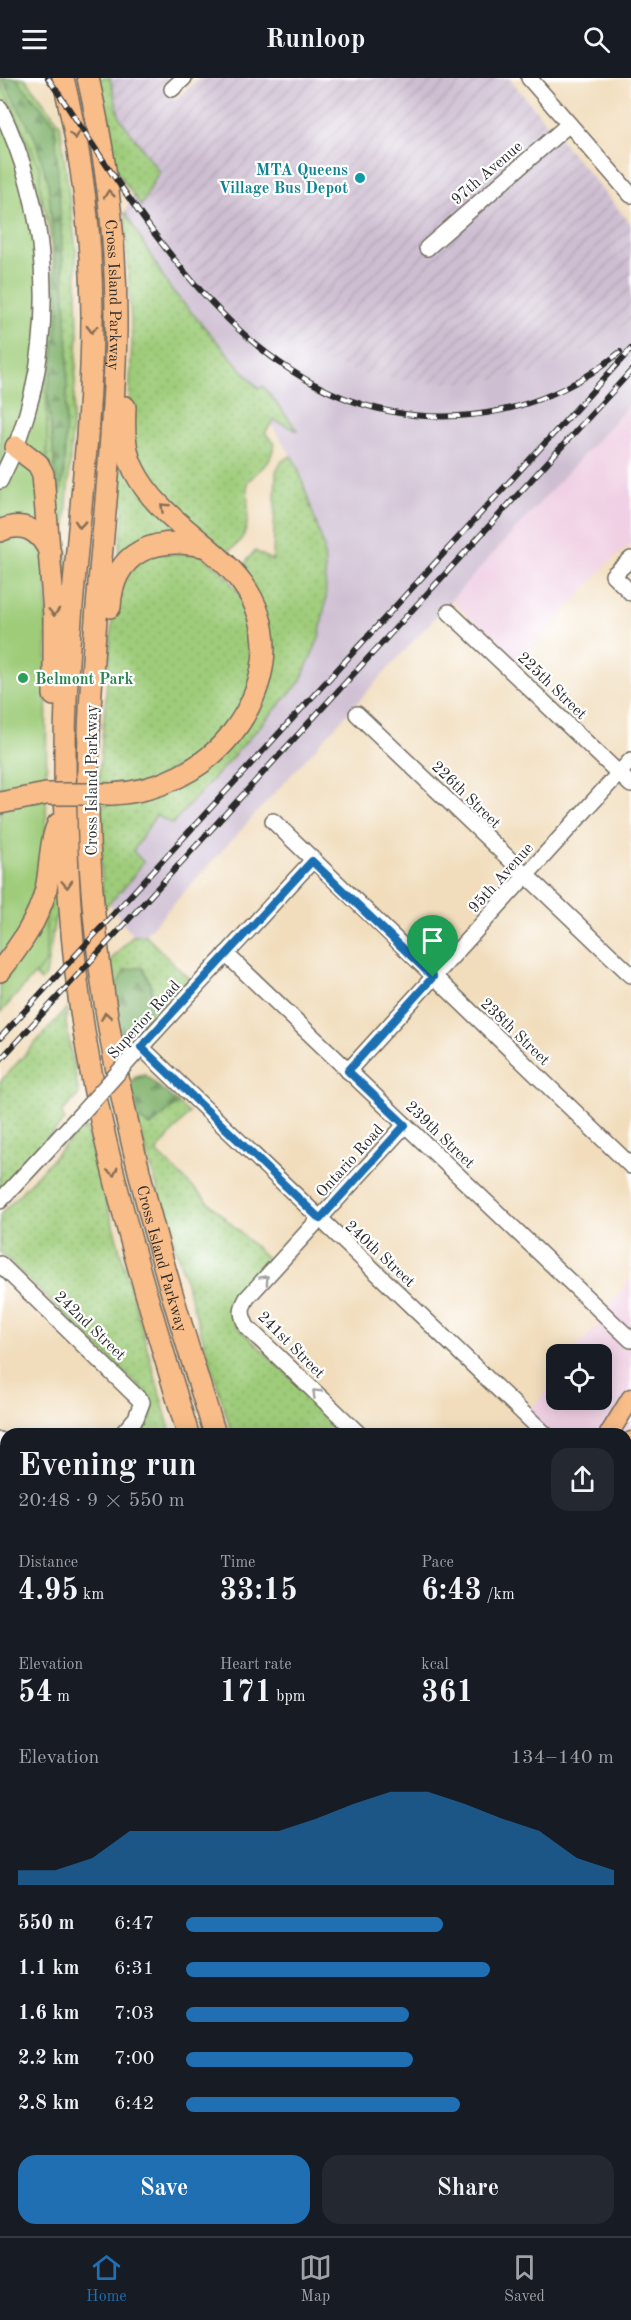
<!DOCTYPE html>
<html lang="en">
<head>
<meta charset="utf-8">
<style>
	body { margin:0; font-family:"Old Standard TT",serif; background:#242831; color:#f1f3f6; height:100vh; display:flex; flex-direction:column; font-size:22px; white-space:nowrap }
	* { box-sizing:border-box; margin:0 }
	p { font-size:20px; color:#9ea1a6 }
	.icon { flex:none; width:33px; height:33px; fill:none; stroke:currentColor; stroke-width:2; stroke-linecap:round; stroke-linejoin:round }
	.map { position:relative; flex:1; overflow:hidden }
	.drawer { position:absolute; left:0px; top:1350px; width:632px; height:808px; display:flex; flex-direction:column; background:#171b24; border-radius:18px 18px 0 0; box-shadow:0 3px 15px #0003 }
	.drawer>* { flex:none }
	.fabs { position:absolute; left:546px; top:1266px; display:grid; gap:12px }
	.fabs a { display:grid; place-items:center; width:66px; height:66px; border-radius:12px; background:#171b24; box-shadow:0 3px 15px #0003; font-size:30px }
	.pin { position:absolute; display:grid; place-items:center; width:51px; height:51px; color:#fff; margin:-62px -26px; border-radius:50% 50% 50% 0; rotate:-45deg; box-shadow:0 0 6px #0007 }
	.pin .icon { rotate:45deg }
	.round { display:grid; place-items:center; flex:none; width:63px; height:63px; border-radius:18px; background:#242831 }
	.overview { display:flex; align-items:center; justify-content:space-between; height:102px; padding:0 18px }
	h1 { font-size:33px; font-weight:700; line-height:45px }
	.stats { display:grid; grid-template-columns:repeat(3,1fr); gap:9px; height:102px; padding:6px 18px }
	.stats div { display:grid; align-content:center }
	.stats b { font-size:30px; font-weight:700 }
	.stats small { font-size:16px; font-weight:400 }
	.stats p { font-size:16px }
	.chart { height:168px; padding:12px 18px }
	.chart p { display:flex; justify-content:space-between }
	.chart svg { width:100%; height:108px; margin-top:6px; fill:#1f6fb2; opacity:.7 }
	.cta { display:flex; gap:12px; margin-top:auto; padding:12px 18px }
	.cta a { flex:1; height:69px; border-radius:18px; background:#1f6fb2; color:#fff; font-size:24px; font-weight:700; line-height:69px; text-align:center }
	.cta a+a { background:#242831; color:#f1f3f6 }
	ul { padding:0 18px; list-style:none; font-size:20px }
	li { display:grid; grid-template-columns:96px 72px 1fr; align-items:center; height:45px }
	li i { height:15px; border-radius:8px; background:#1f6fb2 }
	header { display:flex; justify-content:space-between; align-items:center; height:78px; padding:0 18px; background:#171b24; font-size:27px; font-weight:700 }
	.tabs { display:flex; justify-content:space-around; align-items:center; height:84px; border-top:2px solid #363941; background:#171b24; font-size:16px; color:#9ea1a6 }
	.tabs a { display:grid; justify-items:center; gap:3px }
	.tabs .current { color:#1f6fb2 }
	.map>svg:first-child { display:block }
	.built { fill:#f0d0e4 }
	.industrial { fill:url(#industrial-furrows) }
	.railway { fill:#cebed1 }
	.green { fill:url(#green-dots); stroke:#647c52; stroke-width:1.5 }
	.forest { fill:url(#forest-firs); stroke:#546e4a; stroke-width:1.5 }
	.pitch { fill:#9ecc79; stroke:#647c52; stroke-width:1.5 }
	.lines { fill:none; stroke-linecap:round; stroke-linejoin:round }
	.minor-casing { stroke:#70695e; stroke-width:18 }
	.major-casing { stroke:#70695e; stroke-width:21 }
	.highway-casing { stroke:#70695e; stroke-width:24 }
	.minor { stroke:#fff; stroke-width:15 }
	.major { stroke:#f8bd89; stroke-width:18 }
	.highway { stroke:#f8bd89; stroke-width:21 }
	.rail-casing { stroke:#2b2b2b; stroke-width:6 }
	.rail { stroke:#fff; stroke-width:4; stroke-dasharray:11; stroke-linecap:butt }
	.minor-bridge-casing { stroke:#70695e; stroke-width:18; stroke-linecap:butt }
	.highway-bridge-casing { stroke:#70695e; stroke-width:24; stroke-linecap:butt }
	.minor-bridge { stroke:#fff; stroke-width:15 }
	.highway-bridge { stroke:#f8bd89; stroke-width:21 }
	.oneway { stroke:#876d55 }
	.oneway2 { stroke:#a0a0a0 }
	.route-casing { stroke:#fff; stroke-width:12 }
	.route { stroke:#1f6fb2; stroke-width:8 }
	.culture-dot { fill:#0f9aa8; stroke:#fff; stroke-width:2 }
	.leisure-dot { fill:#2e9e5b; stroke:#fff; stroke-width:2 }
	.labels { text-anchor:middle; stroke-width:4.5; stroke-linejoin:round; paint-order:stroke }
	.culture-label { font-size:16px; font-weight:bold; fill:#0d838f; stroke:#fff; text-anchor:end }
	.street-label { font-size:16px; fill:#2b2b2b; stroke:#fff }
	.leisure-label { font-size:16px; font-weight:bold; fill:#27864d; stroke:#fff; text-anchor:start }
</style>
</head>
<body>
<header><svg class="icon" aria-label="menu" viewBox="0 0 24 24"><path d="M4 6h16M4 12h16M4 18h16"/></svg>Runloop<svg class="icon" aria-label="search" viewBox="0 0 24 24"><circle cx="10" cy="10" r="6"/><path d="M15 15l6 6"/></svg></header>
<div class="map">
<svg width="631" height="2158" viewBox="0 0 631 2158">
	<defs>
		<pattern id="industrial-furrows" width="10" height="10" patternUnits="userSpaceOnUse" patternTransform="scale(1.5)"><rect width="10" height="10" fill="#cebed1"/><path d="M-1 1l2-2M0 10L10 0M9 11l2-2" fill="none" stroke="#b1a3b4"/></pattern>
		<pattern id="green-dots" width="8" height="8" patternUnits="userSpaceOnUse" patternTransform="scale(1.5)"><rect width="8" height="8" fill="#9ecc79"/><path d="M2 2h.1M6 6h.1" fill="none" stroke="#88af69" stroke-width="1.8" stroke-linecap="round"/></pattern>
		<pattern id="forest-firs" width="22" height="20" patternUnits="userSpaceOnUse" patternTransform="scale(1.5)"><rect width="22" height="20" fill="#7eb069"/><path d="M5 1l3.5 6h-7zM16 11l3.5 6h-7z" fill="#678f57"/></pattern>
	</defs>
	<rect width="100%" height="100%" fill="#fff"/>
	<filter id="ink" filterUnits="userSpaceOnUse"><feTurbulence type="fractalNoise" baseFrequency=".0167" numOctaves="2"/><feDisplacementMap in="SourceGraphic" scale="12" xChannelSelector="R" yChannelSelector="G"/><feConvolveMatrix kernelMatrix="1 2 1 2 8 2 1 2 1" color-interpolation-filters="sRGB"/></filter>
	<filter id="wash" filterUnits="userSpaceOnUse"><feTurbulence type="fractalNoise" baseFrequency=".008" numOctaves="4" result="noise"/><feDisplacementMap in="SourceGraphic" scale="24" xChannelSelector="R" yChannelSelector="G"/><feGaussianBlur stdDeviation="1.35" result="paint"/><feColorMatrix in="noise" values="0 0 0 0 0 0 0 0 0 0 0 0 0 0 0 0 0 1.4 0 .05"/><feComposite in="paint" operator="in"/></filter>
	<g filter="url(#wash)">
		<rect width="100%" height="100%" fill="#f1ddbc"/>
		<g class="built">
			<polygon points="631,325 631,466 610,483 518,586 451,522"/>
			<polygon points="631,1200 631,1501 626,1507 626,1356 524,1356 533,1344 526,1336 556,1303 556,1322 602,1322 602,1276 570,1276 606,1239 604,1236"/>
			<polygon points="6,2021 6,2152 89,2153 84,2158 0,2158 0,2028"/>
		</g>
		<polygon class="industrial" points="110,0 171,0 162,7 175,22 200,0 509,0 631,146 631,242 598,266 532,296 475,305 424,306 361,296 288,269 230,232 193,191 145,120 159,93 120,40"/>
		<polygon class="railway" points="133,117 140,127 145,120 193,191 230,232 288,269 361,296 424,306 475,305 532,296 598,266 631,242 631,325 145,857 133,858 109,826 129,804 143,784 132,773 157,736 172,746 300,604 297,387 254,319 203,247 170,210 136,155 125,134"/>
		<g class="green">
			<path d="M0,0h25l35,46 16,126 2,86 -13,199 3,15 -2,23 -7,-3c-5,-48 -14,-97 -15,-145 -1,-46 8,-91 9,-137 2,-75 -23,-133 -53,-200z"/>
			<polygon points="97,0 110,0 120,40 159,93 141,128 114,89"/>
			<path d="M125,134l45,76 89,101 4,-3 35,45 -24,-11 -9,13 10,11 -6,17 -22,21c0,27 8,56 -21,70l-80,-70 -18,-53 4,-88z"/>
			<polygon points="119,372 182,454 123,478 119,475 123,437"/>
			<polygon points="291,378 297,387 324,469 326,521 319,560 300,604 172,746 156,737 133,773 143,784 129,804 103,832 98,708 114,523 120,501 149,475 200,476 224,494 244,522 254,551 256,576 252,605 230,647 200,677 105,727 127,726 127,722 173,710 265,610 245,492 247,482 255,473 273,483 276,394 282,383"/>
			<polygon points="56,798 60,839 55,840 46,898 41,903 36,898 29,877"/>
			<polygon points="145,857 191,903 152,947 146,944 120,972 108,885 133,858"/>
			<polygon points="67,930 66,946 79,1016 61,1035 65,1042 0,1112 0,1004"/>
			<polygon points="144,996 189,1035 156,1074 271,1184 234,1224 233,1237 237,1248 349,1356 232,1356 126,1007 138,997"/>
			<path d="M82,1049l1,4 3,-3 85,306h-35c13,-13 21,-22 11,-40l-147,-142v-37z"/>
		</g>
		<g class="forest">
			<polygon points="2,0 16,0 55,46 68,273 64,396 58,423 48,318 59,232 48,104 35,60"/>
			<path d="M142,889c23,38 5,54 -22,83l-8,-57 13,-23z"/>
			<polygon points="144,996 178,1025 151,1048 141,1043 137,1026 126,1007"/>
		</g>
		<polygon class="pitch" points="0,3 40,91 47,337 46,884 0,935"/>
	</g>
	<g filter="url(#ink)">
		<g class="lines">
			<g class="minor-casing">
				<g id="minor">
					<polyline points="529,0 631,117"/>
					<polyline points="172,11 184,0"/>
					<path d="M0,30c56,116 59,258 0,373"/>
					<polyline points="427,170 569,46"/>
					<polyline points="631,481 613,497 631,515"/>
					<polyline points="449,534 631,707"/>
					<polyline points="357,636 631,897"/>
					<polyline points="273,743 631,1088"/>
					<polyline points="312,783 141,969 545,1356"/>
					<polyline points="226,876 631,1262"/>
					<polyline points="348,993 631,682"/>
					<polyline points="0,1123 80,1037"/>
					<polyline points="0,1186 142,1324 136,1340 122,1356"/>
					<path d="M359,1356l-112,-107c-6,-12 -7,-17 0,-29l158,-173"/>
					<polyline points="0,1362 6,1367"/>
					<polyline points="626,1411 631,1415"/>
					<polyline points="0,1490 6,1483"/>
					<polyline points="0,1536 6,1542"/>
					<polyline points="626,1602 631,1607"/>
					<polyline points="626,1689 631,1683"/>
					<polyline points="0,1711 6,1717"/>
					<polyline points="626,1792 631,1797"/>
					<polyline points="0,1886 6,1891"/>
					<polyline points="0,2061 6,2067"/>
					<polyline points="626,2070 631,2068"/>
					<polyline points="168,2152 174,2158"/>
					<polyline points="345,2152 351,2158"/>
					<polyline points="433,2152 435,2158"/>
					<polyline points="397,2158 411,2152"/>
				</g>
			</g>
			<g class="major-casing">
				<g id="major">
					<polyline points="609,1356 631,1320"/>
					<polyline points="626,1371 631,1363"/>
					<polyline points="626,1945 631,1944"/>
					<polyline points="626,1965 631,1965"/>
					<polyline points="0,2130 6,2123"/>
					<polyline points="7,2158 11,2152"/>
				</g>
			</g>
			<g class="highway-casing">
				<g id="highway">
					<path d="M63,0c19,78 29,159 29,239 0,145 -27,289 -27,434 0,104 5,207 24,310 23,126 62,250 99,373"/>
					<path id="s1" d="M88,0c19,83 29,169 28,253 -3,148 -26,294 -28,442 -3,231 58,443 127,661"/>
					<polyline points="16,369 38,386 43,396 54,536 54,617"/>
					<path d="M0,453c23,-11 41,0 50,22"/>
					<path d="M110,529c3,-57 47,-72 97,-60"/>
					<path d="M111,716c47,-2 93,-24 122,-62 19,-25 30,-51 31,-83 0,-91 -96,-110 -130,-179 -10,-19 -10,-42 -9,-63"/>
					<polyline points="0,725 46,716"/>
					<path d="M0,893c20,-25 38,-51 46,-82 5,-22 3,-45 12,-65"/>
					<polyline points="479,2152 481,2158"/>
					<polyline points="504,2152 506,2158"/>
					<polyline points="551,2154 552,2158"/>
				</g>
			</g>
			<use href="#minor" class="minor"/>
			<use href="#major" class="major"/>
			<use href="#highway" class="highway"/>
			<g class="rail-casing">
				<g id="rail">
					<path d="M48,0c99,143 206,349 410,338 59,-3 115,-25 162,-64"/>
					<polyline points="0,960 631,271"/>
					<polyline points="0,982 631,293"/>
				</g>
			</g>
			<use href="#rail" class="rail"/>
			<g class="minor-bridge-casing">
				<polyline id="minor-bridge" points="80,1037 141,969"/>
			</g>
			<g class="highway-bridge-casing">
				<polyline id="highway-bridge" points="46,716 111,716"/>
			</g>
			<use href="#minor-bridge" class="minor-bridge"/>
			<use href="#highway-bridge" class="highway-bridge"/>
		</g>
		<defs><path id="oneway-chevron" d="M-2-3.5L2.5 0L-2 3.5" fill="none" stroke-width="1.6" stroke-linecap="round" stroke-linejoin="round" transform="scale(1.5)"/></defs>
		<g class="oneway">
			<use href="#oneway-chevron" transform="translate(75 57) rotate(80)"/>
			<use href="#oneway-chevron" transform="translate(109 116) rotate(-96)"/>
			<use href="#oneway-chevron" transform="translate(92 251) rotate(91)"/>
			<use href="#oneway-chevron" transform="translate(164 429) rotate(-137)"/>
			<use href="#oneway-chevron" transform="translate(80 446) rotate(94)"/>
			<use href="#oneway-chevron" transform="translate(54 534) rotate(88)"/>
			<use href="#oneway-chevron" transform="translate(67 806) rotate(87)"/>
			<use href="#oneway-chevron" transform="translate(106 938) rotate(-99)"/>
			<use href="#oneway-chevron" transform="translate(113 1094) rotate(76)"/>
		</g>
		<g class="oneway2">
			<use href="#oneway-chevron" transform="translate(265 1201) rotate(-47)"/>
			<use href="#oneway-chevron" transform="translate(316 1315) rotate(-136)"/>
		</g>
	</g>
	<g class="lines" filter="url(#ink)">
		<g class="route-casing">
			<polygon id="route" points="312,783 433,899 348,993 405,1047 320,1141 141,969"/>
		</g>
		<use href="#route" class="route"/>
	</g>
	<circle class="culture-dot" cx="360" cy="100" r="6"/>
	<circle class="leisure-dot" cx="23" cy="600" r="6"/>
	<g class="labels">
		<g class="culture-label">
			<text x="348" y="97">MTA Queens<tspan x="348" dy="18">Village Bus Depot</tspan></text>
		</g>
		<g class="street-label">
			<text transform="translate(486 94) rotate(-41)" y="6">97th Avenue</text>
			<text dy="6" stroke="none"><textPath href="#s1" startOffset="219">Cross Island Parkway</textPath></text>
			<text transform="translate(553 607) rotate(44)" y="6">225th Street</text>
			<text transform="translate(91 702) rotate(-90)" y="6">Cross Island Parkway</text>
			<text transform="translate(467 716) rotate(44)" y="6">226th Street</text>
			<text transform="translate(500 799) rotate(-48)" y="6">95th Avenue</text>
			<text transform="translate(143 941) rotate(-48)" y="6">Superior Road</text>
			<text transform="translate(516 953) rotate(44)" y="6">238th Street</text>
			<text transform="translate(441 1056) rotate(44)" y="6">239th Street</text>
			<text transform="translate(349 1082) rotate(-48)" y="6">Ontario Road</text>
			<text transform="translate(381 1175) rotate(43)" y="6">240th Street</text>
			<text dy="6" stroke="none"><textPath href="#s1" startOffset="1191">Cross Island Parkway</textPath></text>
			<text transform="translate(91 1247) rotate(44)" y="6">242nd Street</text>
			<text transform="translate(292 1266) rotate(45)" y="6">241st Street</text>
		</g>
		<g class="leisure-label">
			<text x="35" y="606">Belmont Park</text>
		</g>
	</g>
</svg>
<div class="fabs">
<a><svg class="icon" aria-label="locate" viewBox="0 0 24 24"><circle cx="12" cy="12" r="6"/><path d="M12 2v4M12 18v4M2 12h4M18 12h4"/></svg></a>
</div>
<div class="pin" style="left:433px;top:899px;background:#1e9e55"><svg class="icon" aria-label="arrive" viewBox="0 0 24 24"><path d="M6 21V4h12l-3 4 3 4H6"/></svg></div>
<section class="drawer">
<div class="overview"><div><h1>Evening run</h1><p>20:48 · 9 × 550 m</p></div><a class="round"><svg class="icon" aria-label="share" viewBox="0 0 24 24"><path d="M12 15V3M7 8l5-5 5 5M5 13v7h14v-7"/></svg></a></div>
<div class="stats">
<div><p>Distance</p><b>4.95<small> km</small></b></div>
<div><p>Time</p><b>33:15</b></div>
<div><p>Pace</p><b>6:43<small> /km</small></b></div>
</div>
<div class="stats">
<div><p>Elevation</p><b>54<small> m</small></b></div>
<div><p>Heart rate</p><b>171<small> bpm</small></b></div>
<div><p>kcal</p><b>361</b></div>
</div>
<div class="chart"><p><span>Elevation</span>134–140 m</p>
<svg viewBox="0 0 160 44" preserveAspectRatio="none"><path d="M0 44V38L10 38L20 33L30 22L40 22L50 22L60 22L70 22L80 17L90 11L100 6L110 6L120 11L130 17L140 22L150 33L160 38V44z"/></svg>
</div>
<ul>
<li><b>550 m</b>6:47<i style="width:60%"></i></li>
<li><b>1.1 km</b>6:31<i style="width:71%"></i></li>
<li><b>1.6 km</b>7:03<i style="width:52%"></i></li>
<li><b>2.2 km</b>7:00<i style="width:53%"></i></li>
<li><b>2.8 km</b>6:42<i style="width:64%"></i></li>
</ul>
<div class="cta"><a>Save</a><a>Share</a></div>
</section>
</div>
<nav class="tabs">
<a class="current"><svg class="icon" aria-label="home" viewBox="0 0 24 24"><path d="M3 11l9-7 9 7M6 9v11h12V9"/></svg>Home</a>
<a><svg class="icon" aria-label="map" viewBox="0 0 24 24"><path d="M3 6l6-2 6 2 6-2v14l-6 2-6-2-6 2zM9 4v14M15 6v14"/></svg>Map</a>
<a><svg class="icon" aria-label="saved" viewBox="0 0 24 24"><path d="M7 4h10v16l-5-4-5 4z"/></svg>Saved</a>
</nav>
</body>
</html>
